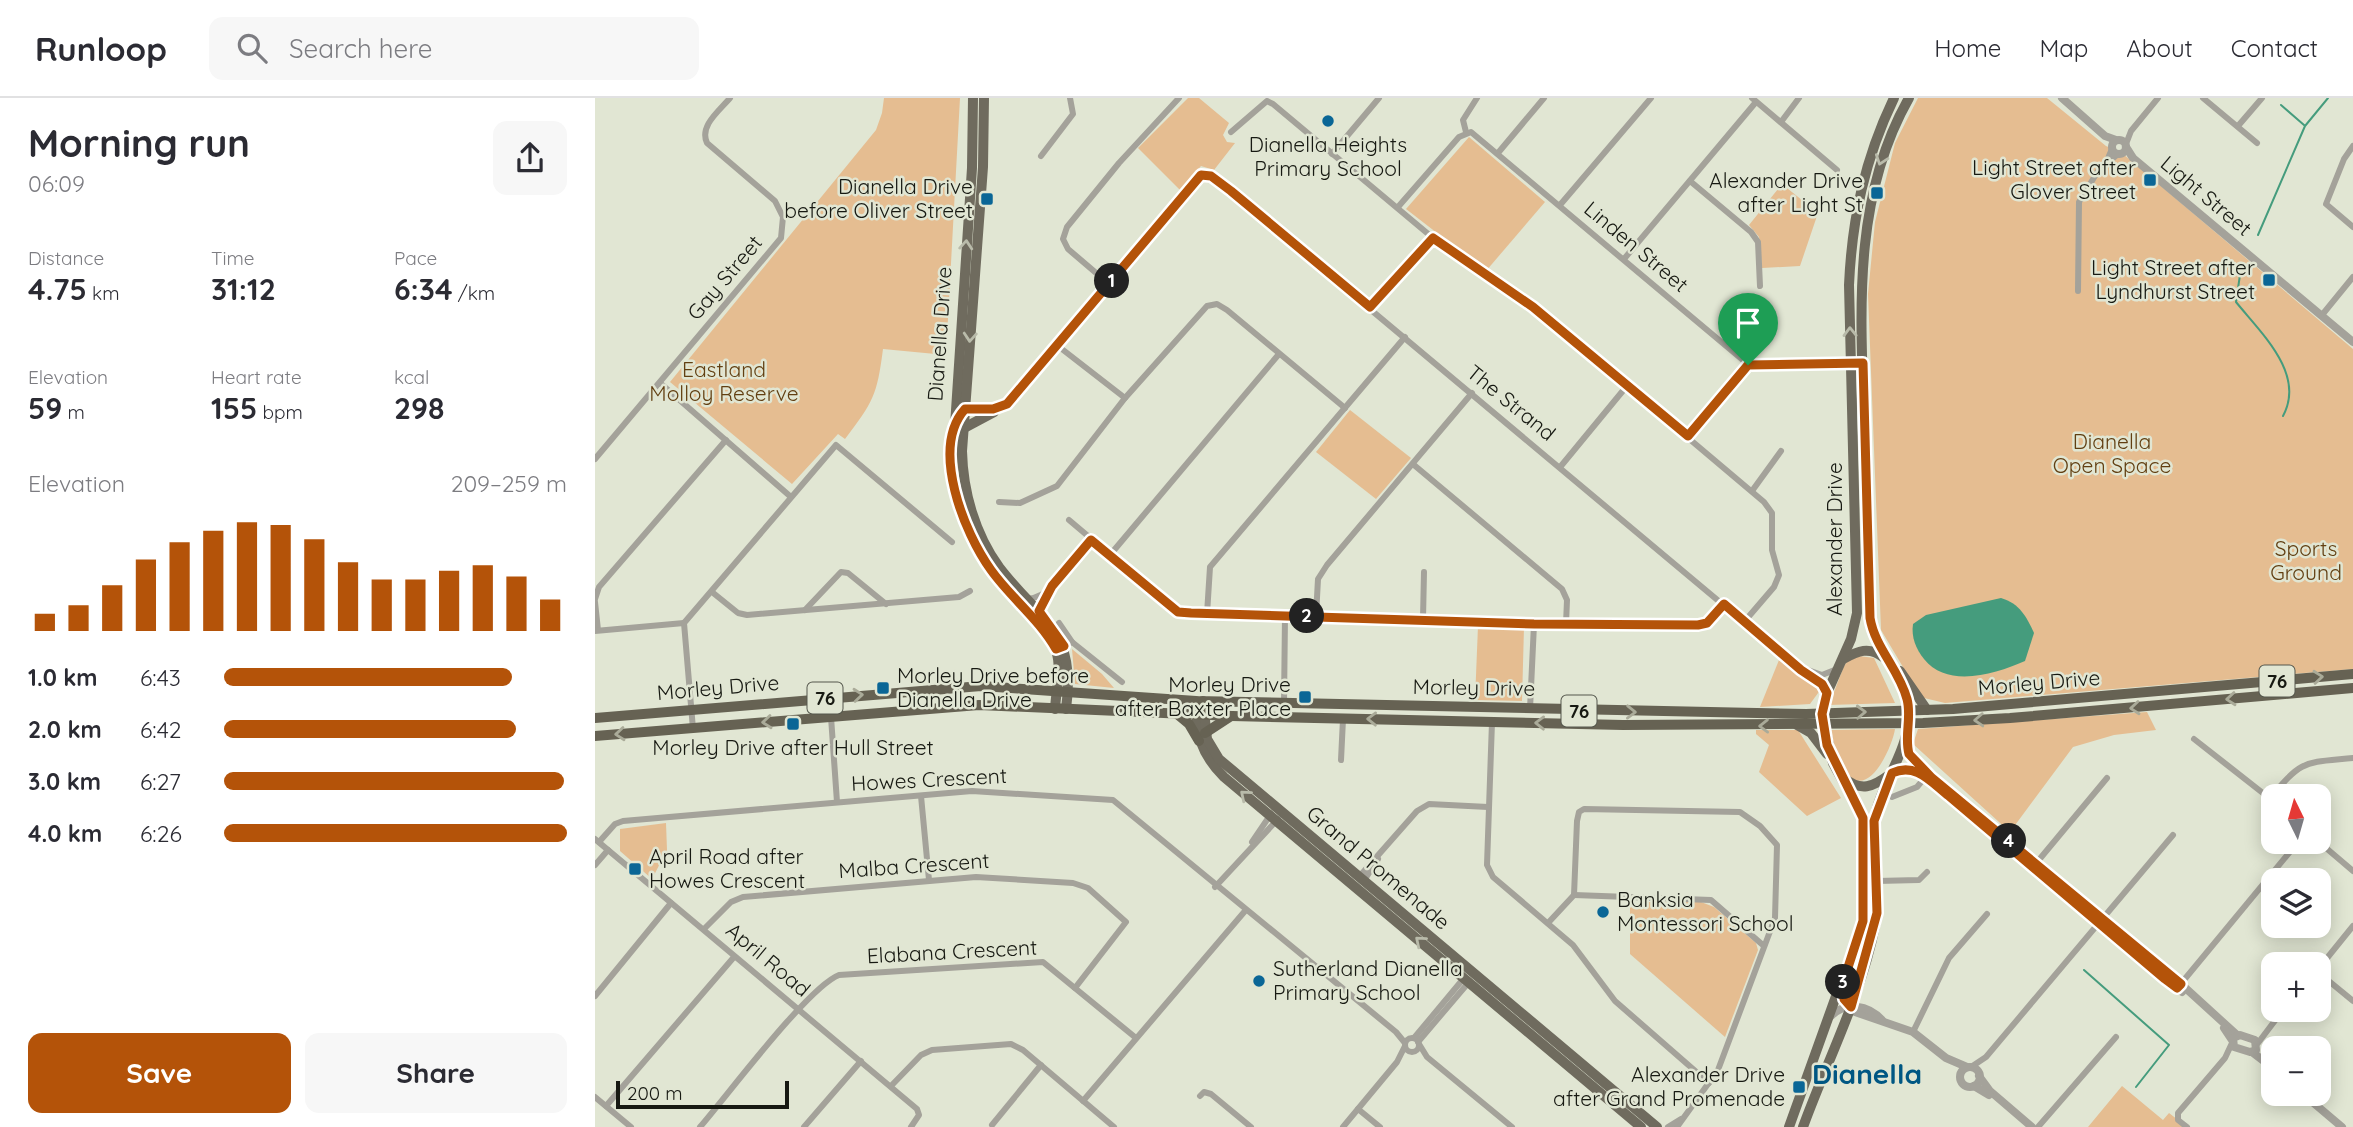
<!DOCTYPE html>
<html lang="en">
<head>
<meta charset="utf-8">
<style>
	body { margin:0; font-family:Quicksand,sans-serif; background:#f7f7f7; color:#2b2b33; height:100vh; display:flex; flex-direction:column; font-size:26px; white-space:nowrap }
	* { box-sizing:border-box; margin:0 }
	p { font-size:23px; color:#7c7c81 }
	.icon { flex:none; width:38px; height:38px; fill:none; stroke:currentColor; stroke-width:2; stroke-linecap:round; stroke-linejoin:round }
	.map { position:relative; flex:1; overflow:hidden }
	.panel { display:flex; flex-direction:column; background:#fff; width:595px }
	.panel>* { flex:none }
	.needle { width:46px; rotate:355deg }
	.controls { position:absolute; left:1666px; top:686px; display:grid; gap:14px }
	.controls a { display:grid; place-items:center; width:70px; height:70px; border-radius:14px; background:#fff; box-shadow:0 4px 18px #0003; font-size:35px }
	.scale { position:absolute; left:21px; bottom:18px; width:173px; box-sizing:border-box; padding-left:7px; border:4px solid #171912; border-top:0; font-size:19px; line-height:24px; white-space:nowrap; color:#171912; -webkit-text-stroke:5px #e1e6d3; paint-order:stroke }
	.pin { position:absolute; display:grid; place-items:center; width:60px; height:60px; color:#fff; margin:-72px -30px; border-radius:50% 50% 50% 0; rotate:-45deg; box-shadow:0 0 7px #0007 }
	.pin .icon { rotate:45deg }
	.km { position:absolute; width:35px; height:35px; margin:-18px; border-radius:50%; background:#222; color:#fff; font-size:19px; line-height:35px; text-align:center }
	.round { display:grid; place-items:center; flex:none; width:74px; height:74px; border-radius:14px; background:#f7f7f7 }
	.head { display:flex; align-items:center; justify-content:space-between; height:119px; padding:0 28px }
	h1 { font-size:38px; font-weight:700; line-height:52px }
	.metrics { display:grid; grid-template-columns:repeat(3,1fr); gap:10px; height:119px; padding:7px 28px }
	.metrics div { display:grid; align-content:center }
	.metrics b { font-size:30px; font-weight:700 }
	.metrics small { font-size:19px; font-weight:400 }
	.metrics p { font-size:19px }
	.chart { height:196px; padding:14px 28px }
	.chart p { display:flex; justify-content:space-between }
	.chart svg { width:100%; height:126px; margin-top:7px; stroke:#b45309; stroke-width:6 }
	.action { display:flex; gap:14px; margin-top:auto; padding:14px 28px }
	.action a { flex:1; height:80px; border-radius:14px; background:#b45309; color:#fff; font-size:28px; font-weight:700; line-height:80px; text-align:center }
	.action a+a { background:#f7f7f7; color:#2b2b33 }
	ul { padding:0 28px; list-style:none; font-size:23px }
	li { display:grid; grid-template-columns:112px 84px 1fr; align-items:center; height:52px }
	li i { height:18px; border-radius:9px; background:#b45309 }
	header { display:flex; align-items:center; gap:42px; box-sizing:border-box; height:98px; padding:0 35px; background:#fff; border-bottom:2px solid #e1e1e2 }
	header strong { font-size:33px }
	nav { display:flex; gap:38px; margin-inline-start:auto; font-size:24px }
	.search { width:490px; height:63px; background:#f7f7f7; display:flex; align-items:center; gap:18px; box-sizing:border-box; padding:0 24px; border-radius:14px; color:#7c7c81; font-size:26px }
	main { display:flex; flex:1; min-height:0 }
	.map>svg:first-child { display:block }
	.green { fill:#e5bd91 }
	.water { fill:#459c7d }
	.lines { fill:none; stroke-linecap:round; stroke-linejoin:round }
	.stream { stroke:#459c7d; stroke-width:2 }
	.minor { stroke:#a4a29a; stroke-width:6 }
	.tertiary { stroke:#a4a29a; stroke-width:8 }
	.primary { stroke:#6f6b5e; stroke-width:10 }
	.trunk { stroke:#666253; stroke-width:10 }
	.oneway { stroke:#b9bbaa }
	.oneway2 { stroke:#aaab99 }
	.route-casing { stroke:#fff; stroke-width:14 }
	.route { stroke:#b45309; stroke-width:9 }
	.poi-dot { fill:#0a6696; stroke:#e1e6d3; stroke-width:2.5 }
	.labels { text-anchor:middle; stroke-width:5; stroke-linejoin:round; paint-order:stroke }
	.shield { fill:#e1e6d3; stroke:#54564c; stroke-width:2 }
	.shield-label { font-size:19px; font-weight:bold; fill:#171912 }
	.poi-label { font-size:21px; fill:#171912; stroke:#e1e6d3; text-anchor:end }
	.street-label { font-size:21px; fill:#171912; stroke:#e1e6d3 }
	.park-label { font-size:21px; fill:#623f11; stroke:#e1e6d3 }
	.district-label { font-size:28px; font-weight:bold; fill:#005783; stroke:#e1e6d3 }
</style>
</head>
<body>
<header>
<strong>Runloop</strong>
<div class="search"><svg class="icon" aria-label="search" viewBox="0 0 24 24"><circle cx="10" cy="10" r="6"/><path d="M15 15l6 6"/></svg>Search here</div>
<nav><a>Home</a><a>Map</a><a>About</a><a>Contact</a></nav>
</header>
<main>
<section class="panel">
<div class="head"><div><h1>Morning run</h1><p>06:09</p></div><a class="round"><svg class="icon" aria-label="share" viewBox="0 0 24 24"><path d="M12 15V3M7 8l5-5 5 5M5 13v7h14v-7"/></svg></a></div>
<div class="metrics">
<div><p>Distance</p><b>4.75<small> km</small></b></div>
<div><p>Time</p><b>31:12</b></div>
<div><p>Pace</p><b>6:34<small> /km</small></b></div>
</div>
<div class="metrics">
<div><p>Elevation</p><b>59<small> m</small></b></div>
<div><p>Heart rate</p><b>155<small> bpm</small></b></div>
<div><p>kcal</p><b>298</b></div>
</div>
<div class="chart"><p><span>Elevation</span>209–259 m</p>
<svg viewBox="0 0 160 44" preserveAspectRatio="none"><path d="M5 44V38M15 44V35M25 44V28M35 44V19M45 44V13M55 44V9M65 44V6M75 44V7M85 44V12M95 44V20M105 44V26M115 44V26M125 44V23M135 44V21M145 44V25M155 44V33"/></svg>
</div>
<ul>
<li><b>1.0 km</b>6:43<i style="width:84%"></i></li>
<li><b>2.0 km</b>6:42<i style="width:85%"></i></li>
<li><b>3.0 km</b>6:27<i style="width:99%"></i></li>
<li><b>4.0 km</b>6:26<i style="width:100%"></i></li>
</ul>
<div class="action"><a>Save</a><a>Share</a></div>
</section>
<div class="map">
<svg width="1758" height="1029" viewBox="0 0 1758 1029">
	<rect width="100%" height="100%" fill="#e1e6d3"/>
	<g class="green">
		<path d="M289,0h76l-14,257 -63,-6c-6,47 -10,53 -38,90l-7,-5 -46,50 -122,-102 206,-252 6,-17z"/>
		<polygon points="593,0 604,0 634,25 628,37 632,44 640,45 619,72 606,68 585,92 543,50"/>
		<polygon points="1323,0 1452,0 1511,48 1527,55 1758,251 1758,571 1350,605 1329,600 1321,591 1286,532 1273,196 1280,124 1300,45"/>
		<polygon points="874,39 950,104 891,173 811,111"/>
		<polygon points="1187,86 1223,115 1205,168 1167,170 1164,139 1154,127"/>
		<polygon points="755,312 816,360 781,401 721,354"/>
		<polygon points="883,528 929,529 927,603 880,602"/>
		<polygon points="477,551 507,576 519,590 480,586"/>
		<polygon points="1257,557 1279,560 1300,605 1234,607 1249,568"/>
		<polygon points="1184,562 1226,591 1215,606 1165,609"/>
		<polygon points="1552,614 1561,632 1519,637 1478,649 1415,734 1318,646 1323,631"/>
		<path d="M1300,631c-2,15 -24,68 -46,47 -11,-11 -16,-31 -20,-46z"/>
		<polygon points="1161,632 1203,632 1246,700 1212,718 1164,674 1174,647 1161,636"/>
		<polygon points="71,725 72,752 57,781 25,753 25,731"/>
		<polygon points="1052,804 1106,804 1119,809 1161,845 1163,852 1130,939 1035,856 1035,807"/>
		<polygon points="1527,988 1568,1022 1574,1015 1592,1029 1493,1029"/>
	</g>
	<path class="water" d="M1406,500c19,6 25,18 33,35l-9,28c-30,13 -77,28 -101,-2 -8,-10 -13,-22 -11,-35l13,-9z"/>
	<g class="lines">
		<g class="stream">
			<polyline points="1686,7 1709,27"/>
			<polyline points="1663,137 1710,28 1733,0"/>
			<path d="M1646,170l-5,34c25,31 70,72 47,114"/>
			<polyline points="1489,872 1574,947 1541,989"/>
		</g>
		<g class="minor">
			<polyline points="1157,0 1242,72"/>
			<polyline points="1608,0 1662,45"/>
			<polyline points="1186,24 1204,0"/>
			<polyline points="1643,28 1667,0"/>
			<polyline points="636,34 672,3 678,6 838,140 938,209 1169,404 1177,415 1177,452 1184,477 1179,489 1149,524"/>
			<polyline points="871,34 868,22 882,0"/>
			<polyline points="1531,46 1536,33 1563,0"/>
			<polyline points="1758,48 1749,61 1731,106 1758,129"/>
			<polyline points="903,55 949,0"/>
			<polyline points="737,56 784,0"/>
			<polyline points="446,58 478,16 475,0"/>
			<polyline points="1511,65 1517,51"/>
			<polyline points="1095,83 1156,134 1163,144 1165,188"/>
			<polyline points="965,107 1056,0"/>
			<polyline points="803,109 864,39 876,34 1155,268 1268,265"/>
			<polyline points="1029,161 1161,4"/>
			<polyline points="514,186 473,151 468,141 472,129 524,65 584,0"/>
			<polyline points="1483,193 1484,104 1503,73 1523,56"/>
			<polyline points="775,209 838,140"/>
			<polyline points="1727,217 1758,179"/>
			<polyline points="463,248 530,300"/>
			<polyline points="65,285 196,399"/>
			<polyline points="412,306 606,77 616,78 1206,572 1227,586 1232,595"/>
			<polyline points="1093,338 1153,267"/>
			<path d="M0,361l186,-221 2,-21 -8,-16 -68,-58c-8,-17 12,-32 23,-45"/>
			<polyline points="819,367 967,491 972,502 971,526"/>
			<polyline points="966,368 1031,289"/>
			<polyline points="1157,393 1186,353"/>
			<polyline points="404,404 425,405 462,388 530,300 612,208 622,206 632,212 750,310"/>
			<polyline points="474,422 583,514 596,515 939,526 1103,527 1112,525 1129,506"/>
			<polyline points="515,457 684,256"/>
			<polyline points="117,494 143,515 152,517 364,499 375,493"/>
			<polyline points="0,501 4,489 131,342"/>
			<path d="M433,501c27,-3 47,-40 63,-59"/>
			<polyline points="0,504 3,532"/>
			<polyline points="210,512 246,474 253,475 291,506"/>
			<polyline points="444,513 455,493"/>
			<polyline points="612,516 615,469 810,239"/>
			<polyline points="721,518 723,481 732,467 877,295"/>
			<polyline points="828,521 829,474"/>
			<polyline points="464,525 477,544"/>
			<polyline points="0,533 89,525"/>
			<polyline points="466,549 477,544 527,584"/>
			<polyline points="1213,572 1227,577 1242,571"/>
			<polyline points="689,605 690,518"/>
			<polyline points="935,611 939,526"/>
			<polyline points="236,619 242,704"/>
			<polyline points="897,624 892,767 898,779 978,847 1020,903 1114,985"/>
			<polyline points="98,631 89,525 241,347 357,444"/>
			<polyline points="1599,641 1678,703"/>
			<polyline points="746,662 748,621"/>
			<polyline points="326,698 334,782"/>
			<polyline points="1297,699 1322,689 1333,676"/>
			<path d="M1675,700c33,-39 33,-35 83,-40"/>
			<polyline points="0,741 322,1011 324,1017 316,1029"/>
			<polyline points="4,744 20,726 28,723 377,693 518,702 801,934 810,945"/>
			<polyline points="657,744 676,716"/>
			<polyline points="1724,744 1758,773"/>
			<polyline points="0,767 13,752"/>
			<polyline points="1438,769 1512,680"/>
			<polyline points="763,780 822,713 834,706 893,709"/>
			<polyline points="1282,783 1324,782 1332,774"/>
			<polyline points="768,784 783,761"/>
			<polyline points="620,789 683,721"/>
			<polyline points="979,797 1116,802 1169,848"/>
			<polyline points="953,825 979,797 982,723 984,714 989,711 1145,714 1165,728 1182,747 1180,820 1123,972 1082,1029"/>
			<polyline points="109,831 136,804 148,799 381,779 478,785 493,790 531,824 480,890"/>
			<polyline points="1724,870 1758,828"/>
			<polyline points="1724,875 1758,903"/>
			<polyline points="1584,888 1703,744"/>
			<polyline points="0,898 76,805"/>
			<polyline points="1318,934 1354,860 1392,816"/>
			<circle cx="817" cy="947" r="7"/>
			<polyline points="819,940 869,880"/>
			<polyline points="823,944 874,884"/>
			<polyline points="1663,945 1688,912"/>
			<polyline points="824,946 832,959 917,1029"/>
			<polyline points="1376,969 1391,959 1578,737"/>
			<polyline points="296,988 326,957 337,952 416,946 428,952 519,1029"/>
			<polyline points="605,998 609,994 616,996 656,1029"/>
			<polyline points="0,999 36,1029"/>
			<polyline points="488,1003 650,813"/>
			<polyline points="11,1008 139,859"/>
			<polyline points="763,1011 785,1029"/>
			<polyline points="397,1027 446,967"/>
			<path d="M105,1029c27,-31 108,-140 139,-152l204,-13 93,76"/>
			<polyline points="209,1029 266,963"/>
			<polyline points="748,1029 802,964 810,948"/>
			<polyline points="1073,1029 1086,1021"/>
			<polyline points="1443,1029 1521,939"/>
			<polyline points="1592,1029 1583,1022 1583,1015 1630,960 1637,945"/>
		</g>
		<g class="tertiary">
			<polyline points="1467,0 1510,38 1521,42"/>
			<circle cx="1524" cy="49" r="7"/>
			<polyline points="1531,49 1538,60 1758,244"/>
			<polyline points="1312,643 1314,656 1333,676 1586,886 1642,937"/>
			<polyline points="1297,675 1314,670 1329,679"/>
			<polyline points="1535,851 1587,894"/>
			<polyline points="1247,888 1249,901 1260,914 1318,934 1351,960 1372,969"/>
			<path d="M1236,918c15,-15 37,-11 51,4"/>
			<polyline points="1629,930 1637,942"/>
			<polygon points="1645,937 1660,942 1661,952 1655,954 1639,949 1638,940"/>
			<polyline points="1657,954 1678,970"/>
			<circle cx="1375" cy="979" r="10"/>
			<polyline points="1384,978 1395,993 1437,1029"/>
			<polyline points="1379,988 1394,997"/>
			<polyline points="1708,996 1747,1029"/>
		</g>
		<g class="primary">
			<path d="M378,0l-1,70 -20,303c6,35 18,71 39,100 20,26 54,47 65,79 6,18 0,40 -1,59"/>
			<path d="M389,0l-1,69 -21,284c1,41 13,83 37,116 42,55 78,62 67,142"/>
			<polyline points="367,314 375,309 395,311 412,306"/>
			<polyline points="369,330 399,314"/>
			<path d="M1248,561c15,-8 26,-13 40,-2"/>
			<polyline points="1305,573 1332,612"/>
			<path d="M601,603c-1,32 5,53 28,76l417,350"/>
			<polyline points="608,603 612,641 624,661 1062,1029"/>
			<polyline points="1202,627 1216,635 1232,656"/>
			<path d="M1249,680c17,14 29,9 45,-3"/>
			<path d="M1194,1029l74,-206v-103l-30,-55 -11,-49 5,-21 24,-54 6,-26 -8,-328c3,-67 16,-127 45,-187"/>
			<path d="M1208,1029c24,-66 58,-131 72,-201 8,-36 -8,-75 0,-111 9,-39 38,-68 33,-110 -4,-33 -33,-55 -38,-87 -5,-56 -3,-115 -5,-171 -3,-118 -17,-242 44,-349"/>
		</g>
		<g class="trunk">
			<polyline points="582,616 594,626 604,643"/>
			<polyline points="0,620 386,588 601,603 1211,616 1358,611 1758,576"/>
			<polyline points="610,635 636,618"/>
			<polyline points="0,638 384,607 637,618 1028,627 1328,625 1415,620 1758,590"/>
		</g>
	</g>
	<defs><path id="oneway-chevron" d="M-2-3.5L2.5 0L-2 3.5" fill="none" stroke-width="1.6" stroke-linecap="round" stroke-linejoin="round" transform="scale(1.75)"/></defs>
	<g class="oneway">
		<use href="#oneway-chevron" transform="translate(1286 62) rotate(109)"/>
		<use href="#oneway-chevron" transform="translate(371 147) rotate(-86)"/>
		<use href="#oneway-chevron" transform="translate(1255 234) rotate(-91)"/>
		<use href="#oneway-chevron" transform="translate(375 239) rotate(94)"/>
		<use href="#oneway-chevron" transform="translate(650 697) rotate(-140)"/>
		<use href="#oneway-chevron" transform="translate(825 843) rotate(-140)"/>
	</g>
	<g class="oneway2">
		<use href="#oneway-chevron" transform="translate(1723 579) rotate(-5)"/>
		<use href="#oneway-chevron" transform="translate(263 597) rotate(-5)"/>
		<use href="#oneway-chevron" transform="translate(1636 601) rotate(175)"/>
		<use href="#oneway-chevron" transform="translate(1540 610) rotate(175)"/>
		<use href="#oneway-chevron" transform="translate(1036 614) rotate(1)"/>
		<use href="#oneway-chevron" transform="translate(1266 614) rotate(-2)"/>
		<use href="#oneway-chevron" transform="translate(777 621) rotate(-179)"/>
		<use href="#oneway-chevron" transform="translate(1384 622) rotate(177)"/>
		<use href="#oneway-chevron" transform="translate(172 624) rotate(175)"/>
		<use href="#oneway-chevron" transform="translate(945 625) rotate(-179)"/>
		<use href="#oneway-chevron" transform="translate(1169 628) rotate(179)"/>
		<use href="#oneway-chevron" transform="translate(25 636) rotate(175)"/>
	</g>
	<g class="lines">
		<g class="route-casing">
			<path id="route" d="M606,77l10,1 20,15 139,116 63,-69 100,69 155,129 60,-71 115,-2 7,255c5,30 29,51 37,81 5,18 -3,37 2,55l23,24 249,206 -4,4 -12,-9 -216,-183c-18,-14 -33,-34 -57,-23l-18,48 3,92 -26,94 -7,-8 -2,-13 21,-65v-103l-36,-73 -5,-31 5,-21 -5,-9 -21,-14 -77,-66 -17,19 -9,2 -164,-1 -343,-11 -13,-1 -87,-72 -39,46 -13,25 25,35 -8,3c-17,-30 -45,-51 -65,-79 -27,-37 -61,-122 -26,-161h28l14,-5z"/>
		</g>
		<use href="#route" class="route"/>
	</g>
	<g class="poi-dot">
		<circle cx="733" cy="23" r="7"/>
		<rect x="1548" y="75" width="14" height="14" rx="3.5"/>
		<rect x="1275" y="88" width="14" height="14" rx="3.5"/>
		<rect x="385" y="94" width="14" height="14" rx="3.5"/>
		<rect x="1667" y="175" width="14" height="14" rx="3.5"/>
		<rect x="281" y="583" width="14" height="14" rx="3.5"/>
		<rect x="703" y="592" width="14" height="14" rx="3.5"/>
		<rect x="191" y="619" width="14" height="14" rx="3.5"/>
		<rect x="33" y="764" width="14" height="14" rx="3.5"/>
		<circle cx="1008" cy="814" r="7"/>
		<circle cx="664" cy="883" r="7"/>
		<rect x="1197" y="982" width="14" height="14" rx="3.5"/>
	</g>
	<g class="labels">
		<g class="shield">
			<rect x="1664.5" y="567.5" width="35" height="31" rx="5"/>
			<rect x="212.5" y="584.5" width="35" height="31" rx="5"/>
			<rect x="966.5" y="597.5" width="35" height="31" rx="5"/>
		</g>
		<g class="shield-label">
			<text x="1682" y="590">76</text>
			<text x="230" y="607">76</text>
			<text x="984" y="620">76</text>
		</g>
		<g class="poi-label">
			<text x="733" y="54" text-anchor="middle">Dianella Heights<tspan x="733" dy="24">Primary School</tspan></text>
			<text x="1541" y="77">Light Street after<tspan x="1541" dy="24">Glover Street</tspan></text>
			<text x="1268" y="90">Alexander Drive<tspan x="1268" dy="24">after Light St</tspan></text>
			<text x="378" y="96">Dianella Drive<tspan x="378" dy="24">before Oliver Street</tspan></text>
			<text x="1660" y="177">Light Street after<tspan x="1660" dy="24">Lyndhurst Street</tspan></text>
			<text x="302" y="585" text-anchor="start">Morley Drive before<tspan x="302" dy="24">Dianella Drive</tspan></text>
			<text x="696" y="594">Morley Drive<tspan x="696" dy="24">after Baxter Place</tspan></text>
			<text x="198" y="657" text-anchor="middle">Morley Drive after Hull Street</text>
			<text x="54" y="766" text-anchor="start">April Road after<tspan x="54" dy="24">Howes Crescent</tspan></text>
			<text x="1022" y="809" text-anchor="start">Banksia<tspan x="1022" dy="24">Montessori School</tspan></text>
			<text x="678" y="878" text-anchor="start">Sutherland Dianella<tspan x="678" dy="24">Primary School</tspan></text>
			<text x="1190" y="984">Alexander Drive<tspan x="1190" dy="24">after Grand Promenade</tspan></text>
		</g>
		<g class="street-label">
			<text transform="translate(1611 98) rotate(40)" y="7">Light Street</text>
			<text transform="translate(1041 149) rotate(40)" y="7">Linden Street</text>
			<text transform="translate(130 180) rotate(-50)" y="7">Gay Street</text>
			<text transform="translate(345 236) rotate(-86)" y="7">Dianella Drive</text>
			<text transform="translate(916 305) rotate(39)" y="7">The Strand</text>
			<text transform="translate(1240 441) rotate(-90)" y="7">Alexander Drive</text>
			<text transform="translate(1444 585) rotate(-5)" y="7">Morley Drive</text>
			<text transform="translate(123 590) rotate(-5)" y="7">Morley Drive</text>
			<text transform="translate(879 590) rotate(1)" y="7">Morley Drive</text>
			<text transform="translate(334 682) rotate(-3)" y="7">Howes Crescent</text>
			<text transform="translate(319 768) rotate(-4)" y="7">Malba Crescent</text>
			<text transform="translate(783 770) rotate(40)" y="7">Grand Promenade</text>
			<text transform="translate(357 854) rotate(-3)" y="7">Elabana Crescent</text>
			<text transform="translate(173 862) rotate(40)" y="7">April Road</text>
		</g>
		<g class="park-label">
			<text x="129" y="279">Eastland<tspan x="129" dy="24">Molloy Reserve</tspan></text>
			<text x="1517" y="351">Dianella<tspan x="1517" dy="24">Open Space</tspan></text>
			<text x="1711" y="458">Sports<tspan x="1711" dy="24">Ground</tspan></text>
		</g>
		<g class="district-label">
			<text x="1272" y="986">Dianella</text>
		</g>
	</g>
</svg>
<div class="controls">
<a><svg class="needle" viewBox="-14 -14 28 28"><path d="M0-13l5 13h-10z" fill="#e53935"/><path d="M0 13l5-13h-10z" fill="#7c7c81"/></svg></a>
<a><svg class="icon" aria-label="layers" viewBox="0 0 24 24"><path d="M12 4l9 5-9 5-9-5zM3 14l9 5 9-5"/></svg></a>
<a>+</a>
<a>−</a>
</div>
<div class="scale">200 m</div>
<div class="pin" style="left:1153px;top:267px;background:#1e9e55"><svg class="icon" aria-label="arrive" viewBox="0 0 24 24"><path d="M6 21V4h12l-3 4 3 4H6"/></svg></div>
<b class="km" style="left:517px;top:183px">1</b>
<b class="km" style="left:712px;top:518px">2</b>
<b class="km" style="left:1248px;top:884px">3</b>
<b class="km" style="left:1414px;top:743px">4</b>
</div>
</main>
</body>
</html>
